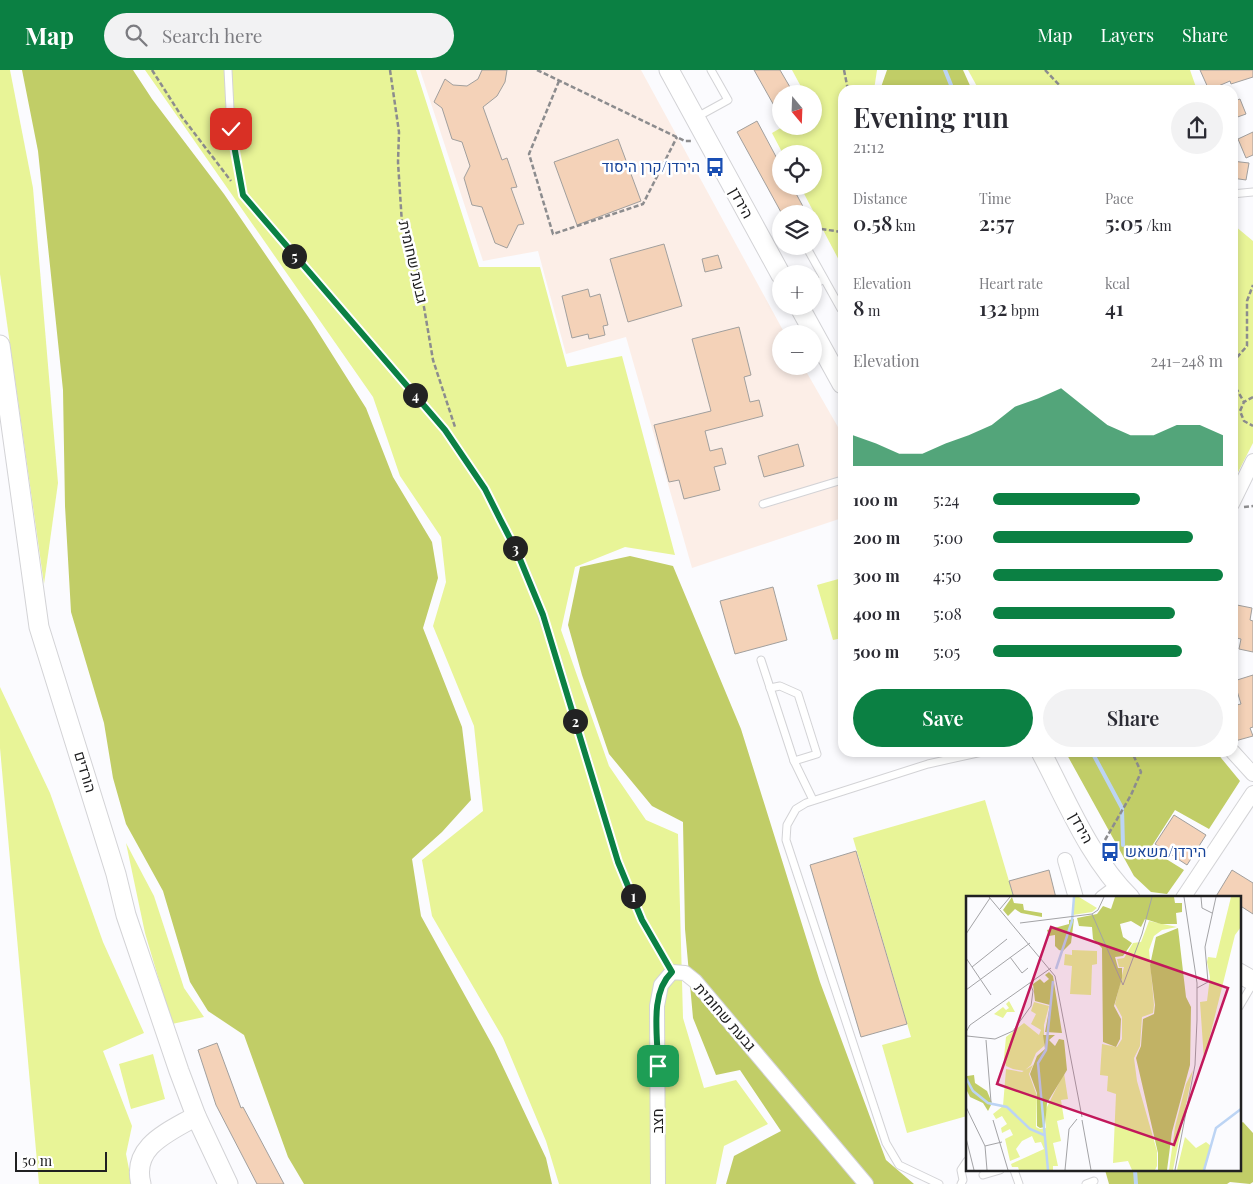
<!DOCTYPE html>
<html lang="en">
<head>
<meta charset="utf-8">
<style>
	body { margin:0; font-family:"Playfair Display",Heebo,serif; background:#f2f2f3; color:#2b2b33; height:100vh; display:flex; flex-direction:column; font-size:19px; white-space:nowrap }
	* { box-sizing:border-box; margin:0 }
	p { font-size:16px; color:#7c7c81 }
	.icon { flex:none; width:28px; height:28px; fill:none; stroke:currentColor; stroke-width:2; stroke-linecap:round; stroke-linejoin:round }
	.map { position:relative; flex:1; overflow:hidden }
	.side { position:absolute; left:838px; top:15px; width:400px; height:672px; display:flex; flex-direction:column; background:#fff; border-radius:15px; box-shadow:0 2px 8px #0003 }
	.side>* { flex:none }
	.needle { width:32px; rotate:161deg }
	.controls { position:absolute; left:772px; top:15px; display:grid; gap:10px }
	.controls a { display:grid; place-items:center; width:50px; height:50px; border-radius:50%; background:#fff; box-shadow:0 2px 8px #0003; font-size:25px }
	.scale { position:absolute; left:15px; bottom:12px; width:92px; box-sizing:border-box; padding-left:5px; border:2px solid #202021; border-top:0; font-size:14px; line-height:18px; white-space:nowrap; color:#202021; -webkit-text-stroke:4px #fff; paint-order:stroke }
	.pin { position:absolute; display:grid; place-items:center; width:42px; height:42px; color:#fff; margin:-21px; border-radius:10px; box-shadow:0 2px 8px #0006 }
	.km { position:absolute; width:25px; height:25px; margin:-12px; border-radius:50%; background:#222; color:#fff; font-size:14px; line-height:25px; text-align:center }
	.round { display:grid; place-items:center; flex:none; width:52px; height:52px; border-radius:26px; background:#f2f2f3 }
	.head { display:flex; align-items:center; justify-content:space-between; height:85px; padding:0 15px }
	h1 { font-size:28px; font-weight:600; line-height:38px }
	.stats { display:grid; grid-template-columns:repeat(3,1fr); gap:8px; height:85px; padding:5px 15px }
	.stats div { display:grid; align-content:center }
	.stats b { font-size:21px; font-weight:600 }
	.stats small { font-size:14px; font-weight:400 }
	.stats p { font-size:14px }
	.chart { height:140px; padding:10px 15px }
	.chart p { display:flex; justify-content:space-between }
	.chart svg { width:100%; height:90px; margin-top:5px; fill:#0b8043; opacity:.7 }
	.button { display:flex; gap:10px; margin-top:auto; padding:10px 15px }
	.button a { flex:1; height:58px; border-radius:30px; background:#0b8043; color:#fff; font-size:20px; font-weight:600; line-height:58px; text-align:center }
	.button a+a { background:#f2f2f3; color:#2b2b33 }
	ul { padding:0 15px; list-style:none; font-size:16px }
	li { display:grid; grid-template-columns:80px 60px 1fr; align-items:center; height:38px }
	li i { height:12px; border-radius:6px; background:#0b8043 }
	header { display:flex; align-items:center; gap:30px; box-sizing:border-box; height:70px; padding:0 25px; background:#0b8043; color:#fff }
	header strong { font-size:24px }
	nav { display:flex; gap:28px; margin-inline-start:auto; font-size:18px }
	.search { width:350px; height:45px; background:#f2f2f3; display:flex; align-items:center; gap:12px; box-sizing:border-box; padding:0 18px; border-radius:28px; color:#7c7c81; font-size:19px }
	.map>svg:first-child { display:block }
	.education { fill:#fceee7 }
	.green { fill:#e8f497 }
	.forest { fill:#c1cd67 }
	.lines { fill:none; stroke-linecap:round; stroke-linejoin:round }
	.stream { stroke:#bcd4f4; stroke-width:4 }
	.building { fill:#f4d2b8; stroke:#a19f9d }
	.lane-casing { stroke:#d3d3d6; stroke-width:9 }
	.street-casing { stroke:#d3d3d6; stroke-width:16 }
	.secondary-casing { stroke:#d3d3d6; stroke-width:21 }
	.path { stroke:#8c8c8e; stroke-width:2.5; stroke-dasharray:5 2.5; stroke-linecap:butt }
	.lane { stroke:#fff; stroke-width:7 }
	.street { stroke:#fff; stroke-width:14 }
	.secondary { stroke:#fff; stroke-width:19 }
	.route-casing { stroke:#fff; stroke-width:10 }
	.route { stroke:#0b8043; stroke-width:6 }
	.labels { text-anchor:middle; stroke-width:5; stroke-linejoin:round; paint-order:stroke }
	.transit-label { font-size:15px; fill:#164399; stroke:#fff; text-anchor:end }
	.street-label { font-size:15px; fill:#202021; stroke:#fff }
	.inset-river { fill:none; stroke:#bcd4f4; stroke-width:2.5 }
	.inset-road { fill:none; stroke:#a3a3a6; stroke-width:1 }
	.view { fill:#c2185b; fill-opacity:0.15; stroke:#c2185b; stroke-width:2.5 }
	.inset-edge { fill:none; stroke:#202021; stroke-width:2.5 }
</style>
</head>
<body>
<header>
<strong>Map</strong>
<div class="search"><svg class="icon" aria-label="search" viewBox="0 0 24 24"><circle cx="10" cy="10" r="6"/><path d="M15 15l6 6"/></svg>Search here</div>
<nav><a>Map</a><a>Layers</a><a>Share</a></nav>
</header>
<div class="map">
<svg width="1253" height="1114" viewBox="0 0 1253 1114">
	<rect width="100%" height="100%" fill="#fbfbfe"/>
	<polygon class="education" points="420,0 641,0 785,264 781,264 781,296 803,296 842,364 842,448 692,498 626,267 566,284 538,181 483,191"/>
	<g class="green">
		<polygon points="0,0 10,0 33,118 58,413 44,514 0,204"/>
		<polygon points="145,0 416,0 479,197 540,197 567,297 622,286 675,485 625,477 575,497 561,560 609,696 646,750 678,764 683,948 704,1018 736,1010 768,1054 724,1076 716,1114 559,1114 546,1071 503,968 432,846 422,790 483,741 474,656 433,556 446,512 441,467 400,406 373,327"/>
		<polygon points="792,0 877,0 874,20 842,20 842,196 800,116 814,116 814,84 783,84 772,63 784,56 814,56 814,24 805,24"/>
		<polygon points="968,0 1190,0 1197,20 979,20"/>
		<polygon points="1233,141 1235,156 1253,171 1253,373 1233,412"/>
		<polygon points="842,508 842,568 833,570 817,515"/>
		<polygon points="0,617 50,723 103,872 144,963 103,981 132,1056 126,1084 132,1114 39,1114 0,678"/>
		<polygon points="985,730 1014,828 967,828 967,1046 907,1063 882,975 911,967 853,768"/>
		<polygon points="126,773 154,826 184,918 204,947 172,954 145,863"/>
		<polygon points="153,984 165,1029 131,1039 119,994"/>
	</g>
	<g class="forest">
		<polygon points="22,0 133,0 152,29 224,124 311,251 366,338 393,407 432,472 438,508 423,558 462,657 471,730 442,762 412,789 421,846 494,978 546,1088 552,1114 304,1114 288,1087 244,965 208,941 190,912 163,821 126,754 113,708 104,653 71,542 65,436 63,320 38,81"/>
		<polygon points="887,0 963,0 972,20 880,20"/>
		<polygon points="630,486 673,496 741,659 820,912 886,1090 914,1114 726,1114 734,1086 781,1061 740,1000 716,1005 693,948 685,859 683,752 652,736 609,684 582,605 568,555 580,497"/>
		<polygon points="1066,683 1217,683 1240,711 1209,759 1175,740 1150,779 1184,800 1167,824 1151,822 1134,806"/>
		<polygon points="1243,1052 1253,1063 1253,1112 1250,1114 1230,1112 1227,1114 1109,1114 1105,1100 1239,1100 1239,1054"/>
	</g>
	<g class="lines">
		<g class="stream">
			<polyline points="945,0 953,20"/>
			<polyline points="1092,682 1122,738 1123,775"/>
			<polyline points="1135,1100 1136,1114"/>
		</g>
	</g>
	<g class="building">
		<polygon points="482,0 507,0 505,12 497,26 483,37 502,90 507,88 517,117 511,118 524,154 518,155 507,178 495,173 482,137 472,135 464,108 470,96 462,72 452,69 442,38 434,32 445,9 453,15 467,16 478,9"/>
		<polygon points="754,0 780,0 794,24 781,24 781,48"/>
		<polygon points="1200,0 1253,0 1253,7 1231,14 1230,11 1209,20"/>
		<polygon points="1240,29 1246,44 1232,49 1232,32"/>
		<polygon points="757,51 781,96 781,116 792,116 807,144 782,144 737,62"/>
		<polygon points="1253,62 1253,85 1246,88 1238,69"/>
		<polygon points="618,69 641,131 577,155 554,92"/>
		<polygon points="1232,91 1249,93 1246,110 1232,108"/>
		<polygon points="664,174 682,236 628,252 610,189"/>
		<polygon points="718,185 722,198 705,202 702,189"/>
		<polygon points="588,219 590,227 600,224 608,255 603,256 605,265 589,269 588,264 572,268 562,226"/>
		<polygon points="739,257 751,305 744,307 750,332 759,330 763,346 705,361 710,381 722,378 726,394 714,397 720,420 684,429 679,410 669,412 654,355 711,341 692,269"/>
		<polygon points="798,374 804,396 764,407 758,386"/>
		<polygon points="773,517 787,570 735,584 720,531"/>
		<polygon points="1232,534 1252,538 1250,550 1253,551 1253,582 1239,579 1241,569 1232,567"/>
		<polygon points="1253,605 1253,657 1250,658 1253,666 1235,671 1232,662 1232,636 1241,634 1234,611"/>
		<polygon points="1174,745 1206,765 1187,795 1155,774"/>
		<polygon points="856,781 907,954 861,967 810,795"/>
		<polygon points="1049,800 1056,828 1014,828 1009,811"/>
		<polygon points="1232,800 1253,813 1253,844 1239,835 1239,828 1215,828"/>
		<polygon points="217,973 241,1038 243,1037 284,1114 257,1114 216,1035 198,980"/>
	</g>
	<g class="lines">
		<g class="lane-casing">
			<g id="lane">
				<polyline points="228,0 231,59 243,125 445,360 485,419 517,482 532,516 558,592 618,792 642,850 672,902"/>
				<polyline points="697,47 728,30 711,0"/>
				<polyline points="1232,124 1253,122"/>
				<polyline points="807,178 841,239"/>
				<polyline points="814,215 824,209"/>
				<polyline points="763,434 842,410"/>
				<polyline points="761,590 794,691 813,730"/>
				<polyline points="770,618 780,616 798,624 817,684 794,691"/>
				<polyline points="1239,937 1253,913"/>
				<polyline points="1014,1100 1019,1114"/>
				<polyline points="983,1105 1000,1100"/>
				<polyline points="939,1114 899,1095 886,1073 786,770 787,755 796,739 806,733 928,694 982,682"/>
				<polyline points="961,1114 963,1110 961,1100 967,1091"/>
				<polyline points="1086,1114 1094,1111"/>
			</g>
		</g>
		<g class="street-casing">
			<g id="street">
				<polyline points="1232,434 1253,391"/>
				<polyline points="1232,681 1253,704"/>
				<polyline points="1065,790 1076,828"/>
				<polyline points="1102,828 1118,816"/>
				<polyline points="1183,828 1253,723"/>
				<polyline points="658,1114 657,936 661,915 672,902 685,903 695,911 866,1114"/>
			</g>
		</g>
		<g class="secondary-casing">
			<g id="secondary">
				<polyline points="669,0 781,205"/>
				<polyline points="799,236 842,314"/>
				<polyline points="0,275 39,557 116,804 126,845 179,1001 196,1046 228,1114"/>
				<path d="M1041,682c26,49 49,107 89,146"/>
				<polyline points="1239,903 1253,911"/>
				<path d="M141,1114c-10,-38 28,-52 55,-68"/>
			</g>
		</g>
		<g class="path">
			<polyline points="152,0 182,47 231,111"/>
			<polyline points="390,0 399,62 398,92 402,154 409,181 418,202 433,290 455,357"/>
			<polyline points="537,0 685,71 692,71"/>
			<polyline points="844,0 848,20"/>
			<polyline points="1045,0 1064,20"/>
			<polyline points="559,11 529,84 553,164 643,134 677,67"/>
			<polyline points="814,158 842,162"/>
			<polyline points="1232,293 1247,276 1247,231 1253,215"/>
			<polyline points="1232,311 1244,332"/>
			<polyline points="1253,327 1244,332 1240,341 1244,351 1253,356"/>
			<polyline points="1244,437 1253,436"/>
			<polyline points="1105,770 1131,725 1141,702 1132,682"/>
		</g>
		<use href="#lane" class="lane"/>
		<use href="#street" class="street"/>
		<use href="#secondary" class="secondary"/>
	</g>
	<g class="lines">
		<g class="route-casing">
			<path id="route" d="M231,59l12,66 202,235 40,59 15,30 17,33 26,63 75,247 24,58 30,52c-23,22 -14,64 -14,94"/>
		</g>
		<use href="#route" class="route"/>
	</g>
	<defs>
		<g id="bus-bare" transform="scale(1.5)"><path d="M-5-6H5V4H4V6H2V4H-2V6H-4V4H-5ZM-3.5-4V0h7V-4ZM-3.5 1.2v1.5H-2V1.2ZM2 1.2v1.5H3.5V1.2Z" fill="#1a4fb4" stroke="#fff" stroke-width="2.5" paint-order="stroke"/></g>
	</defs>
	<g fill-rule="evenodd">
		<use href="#bus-bare" x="715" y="97"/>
		<use href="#bus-bare" x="1110" y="782"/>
	</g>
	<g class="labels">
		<g class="transit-label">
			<text x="700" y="102">הירדן/קרן היסוד</text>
			<text x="1125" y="787" text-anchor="start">הירדן/משאש</text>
		</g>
		<g class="street-label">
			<text transform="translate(741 133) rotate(61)" y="5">הירדן</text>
			<text transform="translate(413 192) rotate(77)" y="5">גבעת שחומית</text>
			<text transform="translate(85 702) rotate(73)" y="5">הורדים</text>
			<text transform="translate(1081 758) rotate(61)" y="5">הירדן</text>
			<text transform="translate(725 947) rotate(49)" y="5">גבעת שחומית</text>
			<text transform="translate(658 1051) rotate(-90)" y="5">חצב</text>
		</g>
	</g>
	<g transform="translate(966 826)">
		<rect width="275" height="275" fill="#fbfbfe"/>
		<path d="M107,1h6l18,11 -5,4 -19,3zM265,1h10v30l-6,8 -31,125 -4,-58 7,-1 3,-24 -3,-15 1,-5 8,1zM183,25l28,6 -15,3 -8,6 -5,14 5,55 -1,8 -11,4 -2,29 -6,12 3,23 20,70v15l-2,4h-23l-4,-9 -15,2 3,-69 -9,-3 1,-15 -8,-1 2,-31 15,3 5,-8v-22l-7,-13 9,-37h-5l-2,-8 7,-1 9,-15 8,-1zM106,54l25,1v13l-5,1 -1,30 -21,-1 2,-28 -8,-1 1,-11 7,1zM43,105l6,11h-8l-4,6 -9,-4 9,-7 3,3 3,-2 -3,-4zM68,106l15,4 -5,19v21l-8,7 -5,12 -7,6 -11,-2 -7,-3 -2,-8 2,-21 18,-14 15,12 2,-5 -10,-6 5,-10 -5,-3zM67,169l-4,9 8,22 -1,31 4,2 6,-1v-19l18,-36 4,26 -7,1 3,19 -7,2 4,20 -8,2 5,23h-5v4h-34l-1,-3h-6l-1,-3 33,-15 -3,-7 -6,1 -3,-7 -10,5 -6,8 4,8 -10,4 -5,-22 8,-4 -3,-6 -8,4 -1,-5 6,-4 -5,-8 -6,3 -3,-5 10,-8 3,-37 16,3zM227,174l-20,100h-4l6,-43 11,-43zM219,241l11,11 10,-6 5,4 -6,24h-28z" fill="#e8f497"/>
		<path d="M46,1l2,6 9,1 1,6 18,3v4l-21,-4 -6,-4 -7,7 -5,-6zM149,1h59l1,6h7v9l-6,1 1,11h-16l-16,-5 -4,8 -10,-6 -11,3 3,13 9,6 -9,13 -8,1 3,11h4v10l-8,28 7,13 -1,20 -4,8 -13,-5 -1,-94 -9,-9 -1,-12 -13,-1 -2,-8 20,-4 6,-8 8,3zM108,23l-3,24 -8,8 -4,-1 -4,-4v-11l-6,1 -2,-6 22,-6v-4zM212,32l8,69 5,10 -1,58 -18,67 -5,38h-9v-17l-22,-95 5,-12 2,-27 11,-5 1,-9 -5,-40 6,-28zM83,76l4,4 9,57 -17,-1 5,-27 -15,-4 -2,-17 7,-5 4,4 5,-4 -4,-4zM77,139h12l-6,5 6,6 4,-7 5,1 3,30 -20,33 -2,24 -5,1 -3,-2v-33l-7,-19 7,-18 8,-7zM8,179l1,8 12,8 5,12 -4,8 -5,-8 -13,-6 -4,-8 1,-13z" fill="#c1cd67"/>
		<path class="inset-river" d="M90,73l16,-48 2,-24M0,182l7,13 15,12 19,4 23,22 14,6M82,274l-10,-107 8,-13 7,-69M238,274l12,-42 25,-19"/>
		<path class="inset-road" d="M23,1l66,79 27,141M235,1l1,11 10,5M34,13l10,-12M126,18l31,71 19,-51 10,-37M54,27l72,-9 6,-4 6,-13M0,38l24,-36M44,61l12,16 6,-5M0,62l25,37M6,71l35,-28M231,92l11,-6 -3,-35 11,-50M0,94l64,-47M0,136l4,-7 81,-57M1,140l28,3 18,-8 18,-25 2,-15 -3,-8M20,144l5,62M0,211l19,39 2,24M27,224l15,50M116,224l9,50M0,242l8,32M19,250l17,-4M99,274l4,-41 8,-10M209,274l20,-105 2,-45v-37l-13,-86"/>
		<path class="view" d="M85,31l177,61 -54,157 -177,-61z"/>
		<rect width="275" height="275" class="inset-edge"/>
	</g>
</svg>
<div class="controls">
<a><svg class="needle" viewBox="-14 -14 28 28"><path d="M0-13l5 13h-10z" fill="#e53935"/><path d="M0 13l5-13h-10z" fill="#7c7c81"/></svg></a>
<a><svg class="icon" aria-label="locate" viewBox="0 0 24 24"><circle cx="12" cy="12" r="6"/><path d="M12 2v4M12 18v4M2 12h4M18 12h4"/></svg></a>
<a><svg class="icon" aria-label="layers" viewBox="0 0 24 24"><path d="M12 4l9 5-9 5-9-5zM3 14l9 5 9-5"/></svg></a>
<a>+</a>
<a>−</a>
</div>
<div class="scale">50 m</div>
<div class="pin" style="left:658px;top:996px;background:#1e9e55"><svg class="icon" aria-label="arrive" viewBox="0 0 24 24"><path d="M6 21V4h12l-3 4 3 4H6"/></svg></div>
<div class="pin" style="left:231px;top:59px;background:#d93025"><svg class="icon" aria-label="check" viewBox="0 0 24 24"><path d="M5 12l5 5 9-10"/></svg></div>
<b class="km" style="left:633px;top:826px">1</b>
<b class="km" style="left:575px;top:651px">2</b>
<b class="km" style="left:515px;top:478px">3</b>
<b class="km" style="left:415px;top:325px">4</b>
<b class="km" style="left:294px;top:186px">5</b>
<section class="side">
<div class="head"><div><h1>Evening run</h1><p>21:12</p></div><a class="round"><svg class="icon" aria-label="share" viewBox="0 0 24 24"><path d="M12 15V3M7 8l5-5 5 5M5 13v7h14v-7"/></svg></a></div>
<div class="stats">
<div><p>Distance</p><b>0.58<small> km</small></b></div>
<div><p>Time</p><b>2:57</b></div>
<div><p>Pace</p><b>5:05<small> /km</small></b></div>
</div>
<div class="stats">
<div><p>Elevation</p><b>8<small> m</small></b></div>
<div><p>Heart rate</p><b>132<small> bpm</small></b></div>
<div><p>kcal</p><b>41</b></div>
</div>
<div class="chart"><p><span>Elevation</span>241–248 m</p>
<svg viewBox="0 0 160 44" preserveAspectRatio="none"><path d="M0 44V29L10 33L20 38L30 38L40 33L50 29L60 24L70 15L80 11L90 6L100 15L110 24L120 29L130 29L140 24L150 24L160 29V44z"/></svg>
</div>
<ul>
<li><b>100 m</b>5:24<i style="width:64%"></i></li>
<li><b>200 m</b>5:00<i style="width:87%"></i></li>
<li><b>300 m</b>4:50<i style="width:100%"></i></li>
<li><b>400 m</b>5:08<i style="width:79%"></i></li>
<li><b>500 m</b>5:05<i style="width:82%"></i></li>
</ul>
<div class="button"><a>Save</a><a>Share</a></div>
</section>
</div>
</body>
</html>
